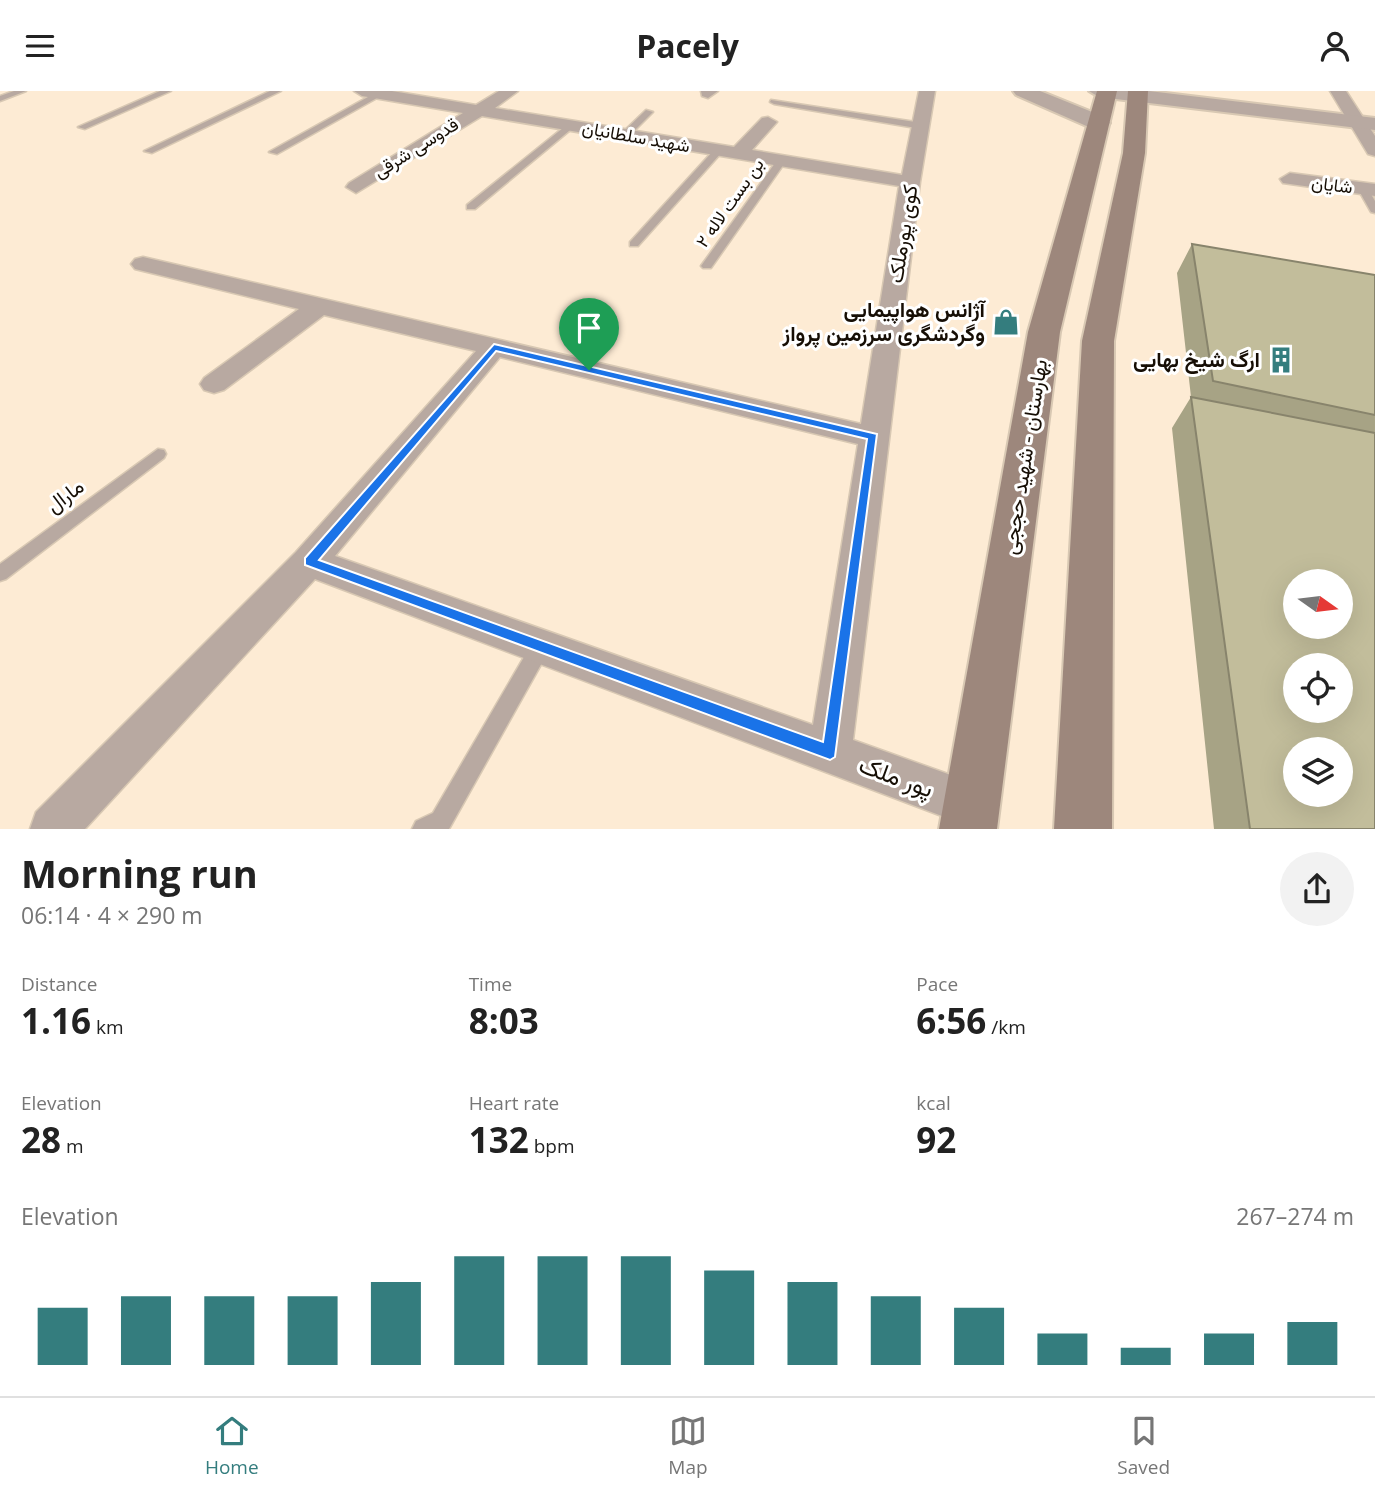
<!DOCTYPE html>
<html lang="en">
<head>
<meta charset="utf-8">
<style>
	body { margin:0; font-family:"Open Sans",Vazirmatn,sans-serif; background:#f2f2f2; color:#222; height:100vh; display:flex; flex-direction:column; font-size:26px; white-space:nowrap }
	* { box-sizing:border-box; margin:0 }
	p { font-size:23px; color:#767676 }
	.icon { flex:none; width:38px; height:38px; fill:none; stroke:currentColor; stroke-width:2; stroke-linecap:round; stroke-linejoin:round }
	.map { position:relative; height:738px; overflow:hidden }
	.side { display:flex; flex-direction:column; background:#fff; flex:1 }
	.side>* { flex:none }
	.needle { width:46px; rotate:104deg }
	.buttons { position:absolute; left:1283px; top:478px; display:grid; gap:14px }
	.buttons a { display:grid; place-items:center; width:70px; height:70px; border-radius:50%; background:#fff; box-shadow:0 7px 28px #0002; font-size:35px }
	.pin { position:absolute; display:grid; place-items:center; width:60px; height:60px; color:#fff; margin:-72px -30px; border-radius:50% 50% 50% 0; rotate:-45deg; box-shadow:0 0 7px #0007 }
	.pin .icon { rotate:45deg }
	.round { display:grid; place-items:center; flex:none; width:74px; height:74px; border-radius:37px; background:#f2f2f2 }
	.overview { display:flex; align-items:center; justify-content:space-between; height:119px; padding:0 21px }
	h1 { font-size:38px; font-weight:700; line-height:52px }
	.metrics { display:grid; grid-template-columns:repeat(3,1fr); gap:10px; height:119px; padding:7px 21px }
	.metrics div { display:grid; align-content:center }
	.metrics b { font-size:35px; font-weight:700 }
	.metrics small { font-size:19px; font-weight:400 }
	.metrics p { font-size:19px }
	.chart { height:196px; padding:14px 21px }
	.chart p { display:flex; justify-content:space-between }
	.chart svg { width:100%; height:126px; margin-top:7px; stroke:#347d7e; stroke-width:6 }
	header { display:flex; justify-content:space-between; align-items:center; height:91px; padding:0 21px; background:#fff; font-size:32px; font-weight:700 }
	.menu { display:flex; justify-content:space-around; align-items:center; height:98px; border-top:2px solid #e0e0e0; background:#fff; font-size:19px; color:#767676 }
	.menu a { display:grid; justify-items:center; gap:4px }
	.menu .on { color:#347d7e }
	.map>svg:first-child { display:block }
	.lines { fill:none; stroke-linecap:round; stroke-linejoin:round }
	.service-casing { stroke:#d8c8b3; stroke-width:3 }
	.minor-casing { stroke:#d8c8b3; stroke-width:3 }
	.tertiary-casing { stroke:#d8c8b3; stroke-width:4 }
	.secondary-casing { stroke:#d8c8b3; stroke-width:4 }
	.service { fill:#b8a9a1; fill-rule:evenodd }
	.minor { fill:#b8a9a1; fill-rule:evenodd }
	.tertiary { fill:#b8a9a1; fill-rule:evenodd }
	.secondary { fill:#9d877c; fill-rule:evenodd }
	.wall { fill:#a7a385 }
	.building { fill:#c2bd9b; stroke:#88846c; stroke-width:2; fill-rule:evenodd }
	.route { fill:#1a73e8; stroke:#fff; stroke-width:2; fill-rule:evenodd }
	.labels { text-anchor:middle; stroke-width:6; stroke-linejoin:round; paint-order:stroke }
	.far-street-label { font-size:18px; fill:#160e05; stroke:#fff }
	.street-label { font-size:21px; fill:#160e05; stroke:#fff }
	.poi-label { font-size:21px; font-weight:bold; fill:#160e05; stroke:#fff; text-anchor:end }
	.near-street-label { font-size:24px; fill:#160e05; stroke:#fff }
</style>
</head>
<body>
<header><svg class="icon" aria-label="menu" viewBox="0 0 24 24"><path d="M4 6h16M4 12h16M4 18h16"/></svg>Pacely<svg class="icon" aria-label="person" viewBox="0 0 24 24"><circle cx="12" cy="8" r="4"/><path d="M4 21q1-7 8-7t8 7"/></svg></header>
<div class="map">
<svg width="1375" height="738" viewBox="0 0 1375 738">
	<rect width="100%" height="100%" fill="#fdebd4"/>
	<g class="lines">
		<g class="service-casing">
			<g id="service">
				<polygon points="14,0 26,0 0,10 0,5"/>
				<polygon points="160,0 171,0 85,38 78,36"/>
				<polygon points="270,0 281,0 152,62 144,60"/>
				<polygon points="377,1 384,3 277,63 269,61"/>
				<polygon points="771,9 922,32 926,35 922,38 774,13 770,11"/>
				<polygon points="646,19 653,21 628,46 622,46 622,42"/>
				<polygon points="568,33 575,35 475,118 467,118 467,114"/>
				<polygon points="714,59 722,61 638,155 630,155 630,151"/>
				<polygon points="778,68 786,70 711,177 703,177 701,175"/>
				<polygon points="1359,96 1368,98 1375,110 1375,122 1371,121 1358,98"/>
				<polygon points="158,358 164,359 166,363 164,367 6,488 0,490 0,473"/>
				<polygon points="541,546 548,549 551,555 548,561 449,738 412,738 416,730 433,722 534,549"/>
			</g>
		</g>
		<g class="minor-casing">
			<g id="minor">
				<path d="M354,0h38l84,14 23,-14h19l-23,17 239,39 28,-29 6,-1 9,5 -25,28 150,25 17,-84h16l-15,91 -67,558 134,48 7,16 -7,16 -16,7 -656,-248 -230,250h-55l6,-17 260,-260 180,-201 -152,-36 -100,75 -10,3 -10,-3 -4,-6 4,-6 95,-69 -164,-40 -4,-5 4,-5 8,-2 718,167 38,-238 -417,-70 -126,77 -10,-6 3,-4 114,-70 -101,-17zM500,266l358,87 -45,281 -478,-169z"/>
				<polygon points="701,0 718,0 708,7 702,5"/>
				<polygon points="1330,0 1346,0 1375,45 1375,65 1368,63"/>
				<polygon points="1290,82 1375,93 1375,105 1283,92 1280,88"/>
			</g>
		</g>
		<g class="tertiary-casing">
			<g id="tertiary">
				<polygon points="1013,0 1040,0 1107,27 1110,32 1099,38 1091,37 1016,4"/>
				<polygon points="1089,0 1149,0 1375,27 1375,39 1099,6"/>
			</g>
		</g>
		<g class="secondary-casing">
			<g id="secondary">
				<polygon points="1097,0 1117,0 1060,241 997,738 939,738 1028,241"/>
				<polygon points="1128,0 1148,0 1145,62 1114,250 1112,738 1054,738 1082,250 1123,62"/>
			</g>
		</g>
		<use href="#service" class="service"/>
		<use href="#minor" class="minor"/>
		<use href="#tertiary" class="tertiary"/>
		<use href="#secondary" class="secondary"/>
	</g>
	<polygon class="wall" points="1192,153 1375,184 1375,738 1214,738 1172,337 1191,306 1177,182"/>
	<g class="building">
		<polygon points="1192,153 1375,184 1375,324 1213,290"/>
		<path d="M1191,306l184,36v396h-125zM1295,490h45v46h-45zM1295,574h45v46h-45zM1295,658h45v46h-45z"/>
	</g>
	<path class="route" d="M494,253l383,90 -42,323 -5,3 -525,-195v-7zM496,260l371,88 -44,303 -504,-182z"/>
	<defs>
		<g id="shop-bare" transform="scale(2.1)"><path d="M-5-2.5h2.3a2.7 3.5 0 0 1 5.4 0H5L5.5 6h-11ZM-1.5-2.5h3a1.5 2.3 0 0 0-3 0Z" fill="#347d7e" stroke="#fff" stroke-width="2.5" paint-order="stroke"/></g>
		<g id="building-bare" transform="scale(2.1)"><path d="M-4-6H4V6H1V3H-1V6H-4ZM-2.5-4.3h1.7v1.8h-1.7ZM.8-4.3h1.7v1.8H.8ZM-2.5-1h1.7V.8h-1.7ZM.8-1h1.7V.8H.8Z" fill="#347d7e" stroke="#fff" stroke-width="2.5" paint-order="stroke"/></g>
	</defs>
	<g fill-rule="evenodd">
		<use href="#shop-bare" x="1006" y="231"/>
		<use href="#building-bare" x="1281" y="269"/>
	</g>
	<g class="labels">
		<g class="far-street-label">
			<text transform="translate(636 46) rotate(10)" y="6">شهید سلطانیان</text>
			<text transform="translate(416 57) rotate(-32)" y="6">قدوسی شرقی</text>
			<text transform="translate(1332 94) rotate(7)" y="6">شایان</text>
			<text transform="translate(730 112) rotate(-55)" y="6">بن بست لاله ۲</text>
		</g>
		<g class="street-label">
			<text transform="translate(903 143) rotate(-81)" y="7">کوی پورملک</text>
			<text transform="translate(1025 366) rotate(-81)" y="7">بهارستان - شهید حججی</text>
			<text transform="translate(65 405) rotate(-37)" y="7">مارال</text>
		</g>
		<g class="poi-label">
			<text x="985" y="226">آژانس هواپیمایی<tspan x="985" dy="24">و‌گردشگری سرزمین پرواز</tspan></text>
			<text x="1260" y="276">ارگ شیخ بهایی</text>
		</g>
		<g class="near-street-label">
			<text transform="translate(896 686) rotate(20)" y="8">پور ملک</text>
		</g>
	</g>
</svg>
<div class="buttons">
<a><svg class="needle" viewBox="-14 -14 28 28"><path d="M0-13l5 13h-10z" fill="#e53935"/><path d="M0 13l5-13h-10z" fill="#767676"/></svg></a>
<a><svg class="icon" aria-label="locate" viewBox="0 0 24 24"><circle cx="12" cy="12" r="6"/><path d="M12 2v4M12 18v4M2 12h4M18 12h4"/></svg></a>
<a><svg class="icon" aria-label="layers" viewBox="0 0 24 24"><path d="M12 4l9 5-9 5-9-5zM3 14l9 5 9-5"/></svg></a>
</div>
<div class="pin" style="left:589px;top:279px;background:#1e9e55"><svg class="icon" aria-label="arrive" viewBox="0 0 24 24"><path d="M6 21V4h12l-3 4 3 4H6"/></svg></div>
</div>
<section class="side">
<div class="overview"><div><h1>Morning run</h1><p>06:14 · 4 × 290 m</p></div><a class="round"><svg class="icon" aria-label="share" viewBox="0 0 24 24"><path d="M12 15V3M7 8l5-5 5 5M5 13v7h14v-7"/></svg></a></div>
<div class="metrics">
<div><p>Distance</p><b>1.16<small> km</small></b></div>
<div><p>Time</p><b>8:03</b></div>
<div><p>Pace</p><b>6:56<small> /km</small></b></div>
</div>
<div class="metrics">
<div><p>Elevation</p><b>28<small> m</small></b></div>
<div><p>Heart rate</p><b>132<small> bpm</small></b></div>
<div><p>kcal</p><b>92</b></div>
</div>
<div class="chart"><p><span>Elevation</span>267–274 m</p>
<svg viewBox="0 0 160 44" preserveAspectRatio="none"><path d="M5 44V24M15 44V20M25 44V20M35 44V20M45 44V15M55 44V6M65 44V6M75 44V6M85 44V11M95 44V15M105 44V20M115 44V24M125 44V33M135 44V38M145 44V33M155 44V29"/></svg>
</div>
</section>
<nav class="menu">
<a class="on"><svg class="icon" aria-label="home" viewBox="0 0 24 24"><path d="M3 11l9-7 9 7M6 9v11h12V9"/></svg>Home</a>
<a><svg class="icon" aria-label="map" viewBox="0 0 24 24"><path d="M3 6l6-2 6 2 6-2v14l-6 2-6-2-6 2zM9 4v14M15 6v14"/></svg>Map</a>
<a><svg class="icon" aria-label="saved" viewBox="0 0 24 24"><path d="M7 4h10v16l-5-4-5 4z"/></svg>Saved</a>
</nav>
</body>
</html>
